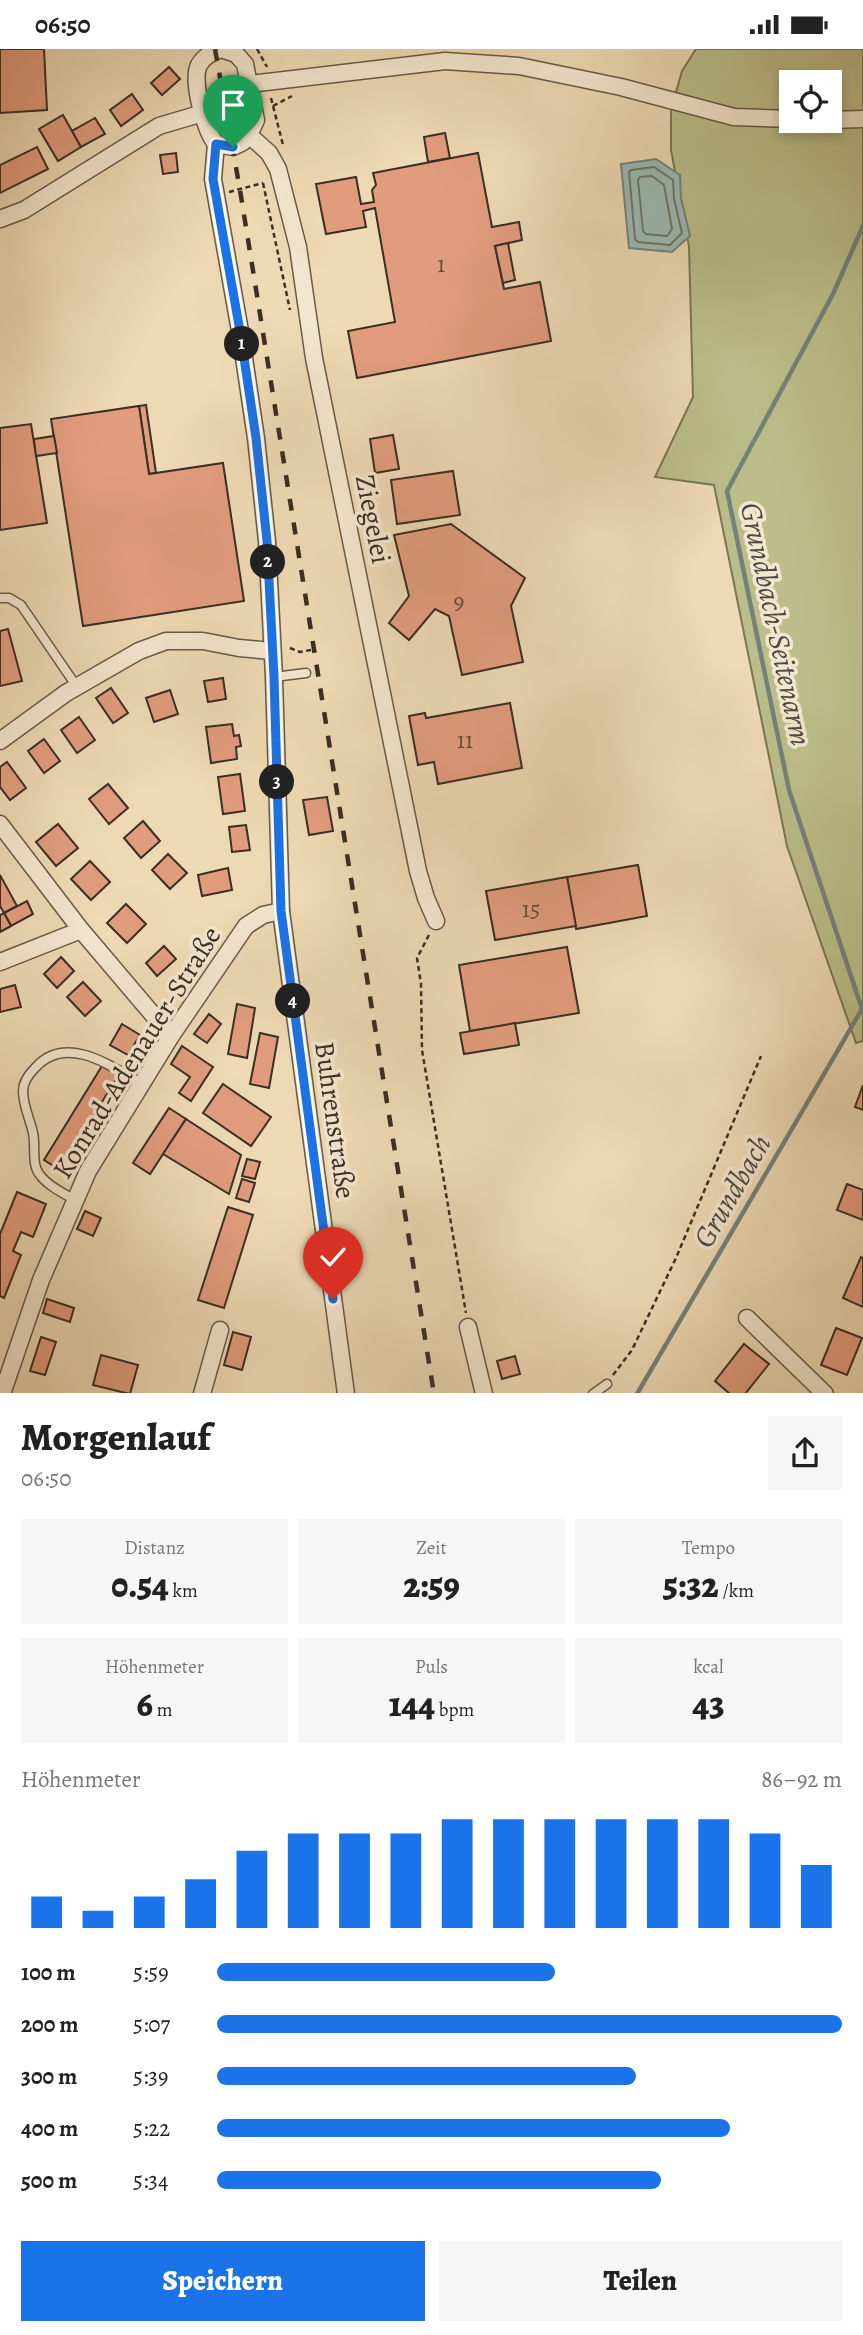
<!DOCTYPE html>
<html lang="de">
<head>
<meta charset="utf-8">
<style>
	body { margin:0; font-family:Alegreya,serif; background:#f6f6f6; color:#222; height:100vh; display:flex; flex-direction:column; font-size:26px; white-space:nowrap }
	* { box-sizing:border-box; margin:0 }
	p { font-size:23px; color:#767676 }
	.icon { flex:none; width:38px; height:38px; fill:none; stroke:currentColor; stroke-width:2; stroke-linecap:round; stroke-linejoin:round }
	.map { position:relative; height:1344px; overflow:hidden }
	.sheet { display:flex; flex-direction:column; background:#fff; flex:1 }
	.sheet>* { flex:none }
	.tools { position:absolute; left:779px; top:21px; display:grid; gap:14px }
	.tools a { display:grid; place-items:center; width:63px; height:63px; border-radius:0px; background:#fff; box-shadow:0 4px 10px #0003; font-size:35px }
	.pin { position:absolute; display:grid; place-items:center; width:60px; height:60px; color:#fff; margin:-72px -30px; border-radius:50% 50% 50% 0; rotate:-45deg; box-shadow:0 0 7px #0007 }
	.pin .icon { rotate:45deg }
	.km { position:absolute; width:35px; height:35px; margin:-18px; border-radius:50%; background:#222; color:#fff; font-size:19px; line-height:35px; text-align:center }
	.round { display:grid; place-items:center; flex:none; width:74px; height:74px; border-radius:0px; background:#f6f6f6 }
	.head { display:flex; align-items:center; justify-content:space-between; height:119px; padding:0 21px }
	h1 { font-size:38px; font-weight:800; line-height:52px }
	.metrics { display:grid; grid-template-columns:repeat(3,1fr); gap:10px; height:119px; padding:7px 21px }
	.metrics div { display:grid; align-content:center; border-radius:0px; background:#f6f6f6; text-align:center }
	.metrics b { font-size:35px; font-weight:800 }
	.metrics small { font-size:19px; font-weight:400 }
	.metrics p { font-size:19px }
	.chart { height:196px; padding:14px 21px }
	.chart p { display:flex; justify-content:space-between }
	.chart svg { width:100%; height:126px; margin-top:7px; stroke:#1a73e8; stroke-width:6 }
	.primary-button { display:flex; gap:14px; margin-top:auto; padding:14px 21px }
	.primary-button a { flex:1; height:80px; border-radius:0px; background:#1a73e8; color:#fff; font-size:28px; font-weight:800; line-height:80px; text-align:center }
	.primary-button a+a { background:#f6f6f6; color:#222 }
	ul { padding:0 21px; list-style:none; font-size:23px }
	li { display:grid; grid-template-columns:112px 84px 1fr; align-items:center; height:52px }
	li i { height:18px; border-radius:9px; background:#1a73e8 }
	.status { display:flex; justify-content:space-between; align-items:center; height:49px; padding:0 35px; background:#fff; direction:ltr }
	.status svg { height:19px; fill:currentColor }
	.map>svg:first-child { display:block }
	.green { fill:#bbbe8a; stroke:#7a7657; stroke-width:2; fill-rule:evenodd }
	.water { fill:#9bb9b4; stroke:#74827a; stroke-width:2 }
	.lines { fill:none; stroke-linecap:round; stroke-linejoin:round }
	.shore { stroke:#6a746c; stroke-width:2 }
	.stream { stroke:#74827a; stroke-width:4.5 }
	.building { fill:#e19c7d; stroke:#392f24; stroke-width:2 }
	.lane-casing { stroke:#665a48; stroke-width:11 }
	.street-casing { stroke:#665a48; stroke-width:19 }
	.path { stroke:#392f24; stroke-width:2.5; stroke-dasharray:5 3.5; stroke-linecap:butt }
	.lane { stroke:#f3e6ce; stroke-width:8 }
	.street { stroke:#f3e6ce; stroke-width:16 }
	.rail { stroke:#392f24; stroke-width:4.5; stroke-dasharray:12 12; stroke-linecap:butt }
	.route-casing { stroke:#fff; stroke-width:14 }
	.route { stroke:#1a73e8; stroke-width:9 }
	.labels { text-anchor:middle; stroke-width:7; stroke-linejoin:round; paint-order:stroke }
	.number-label { font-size:24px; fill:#634a3a }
	.street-label { font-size:28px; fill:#392f24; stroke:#f3e6ce }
	.water-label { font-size:30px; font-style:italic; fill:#4d4b41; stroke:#f3e6ce }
</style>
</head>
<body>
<div class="status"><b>06:50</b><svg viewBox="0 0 49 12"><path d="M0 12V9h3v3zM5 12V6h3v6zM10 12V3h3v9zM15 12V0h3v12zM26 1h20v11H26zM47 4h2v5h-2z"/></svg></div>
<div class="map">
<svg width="863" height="1345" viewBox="0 0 863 1345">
	<rect width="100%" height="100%" fill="#edd9b3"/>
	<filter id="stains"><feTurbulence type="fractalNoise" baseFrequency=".00286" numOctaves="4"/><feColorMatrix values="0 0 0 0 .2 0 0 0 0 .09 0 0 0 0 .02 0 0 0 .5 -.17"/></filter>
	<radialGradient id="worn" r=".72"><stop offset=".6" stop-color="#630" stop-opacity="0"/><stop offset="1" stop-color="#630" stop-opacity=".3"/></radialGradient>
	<path class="green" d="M696,0h167v992l-7,2 -69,-197 -73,-361 -59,-8 38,-80 -4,-151 -18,-96v-40l11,-39zM791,33h39v39h-39z"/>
	<polygon class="water" points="656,110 680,126 681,149 690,187 672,203 629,199 621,115"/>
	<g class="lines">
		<g class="shore">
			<polygon points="654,118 673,131 674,150 682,184 670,196 638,193 635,190 629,123 631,121"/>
			<polygon points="652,127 664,136 672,180 667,187 646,185 643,182 638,131 640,128"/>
		</g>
		<g class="stream">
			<polyline points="862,960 789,741 727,442 833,245 863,177"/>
			<polyline points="637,1345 862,960"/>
		</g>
	</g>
	<g class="building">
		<polygon points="0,0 44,0 47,61 0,64"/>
		<polygon points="169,18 180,30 162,46 151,34"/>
		<polygon points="132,45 143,61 121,77 110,61"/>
		<polygon points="63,66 81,98 58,112 39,80"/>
		<polygon points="95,69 105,85 81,98 72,82"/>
		<polygon points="445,84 450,109 428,113 424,88"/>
		<polygon points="37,98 48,120 0,144 0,116"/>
		<polygon points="176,104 178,123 163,125 160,106"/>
		<polygon points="478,104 492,178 519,173 522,191 495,197 504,240 540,233 551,292 357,329 348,282 395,273 375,159 363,162 366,178 326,185 316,135 356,128 361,155 374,153 372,141 376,136 373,124"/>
		<polygon points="508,194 515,231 503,234 495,197"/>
		<polygon points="146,356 156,424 149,425 139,357"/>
		<polygon points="139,357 149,425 223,414 244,552 83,577 51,370"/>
		<polygon points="31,375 47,474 0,481 0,379"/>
		<polygon points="393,386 399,420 375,424 370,390"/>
		<polygon points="54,387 57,404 36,407 34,390"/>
		<polygon points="453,422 460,466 397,475 391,431"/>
		<polygon points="451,475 525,529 511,557 523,613 462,626 449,567 435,560 409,591 389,574 409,547 394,486"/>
		<polygon points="8,580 22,632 0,637 0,582"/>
		<polygon points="223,629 226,650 208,653 204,632"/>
		<polygon points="111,639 128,664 113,674 96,649"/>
		<polygon points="170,641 178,665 154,673 146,649"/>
		<polygon points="510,654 522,719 438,735 434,713 418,716 409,667 425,664 426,669"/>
		<polygon points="79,668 95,691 77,704 61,681"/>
		<polygon points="232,675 234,687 239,686 241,697 236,698 237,710 211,714 206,678"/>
		<polygon points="44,690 60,712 44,724 28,702"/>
		<polygon points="7,713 26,739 10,751 0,738 0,718"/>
		<polygon points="240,725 245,762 223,765 218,728"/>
		<polygon points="108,735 128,759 109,775 89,750"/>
		<polygon points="327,748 333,782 309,786 303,751"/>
		<polygon points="143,772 160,792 141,809 124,789"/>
		<polygon points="58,775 78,799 56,817 36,793"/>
		<polygon points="246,776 250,801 232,803 229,778"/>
		<polygon points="168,805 187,824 170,840 152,821"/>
		<polygon points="90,812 110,833 91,851 71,830"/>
		<polygon points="638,816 647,867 576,880 567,828"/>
		<polygon points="228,819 232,841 202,847 198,826"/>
		<polygon points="0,826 17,857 4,864 0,857"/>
		<polygon points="567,828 576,877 495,891 486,842"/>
		<polygon points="27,852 33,865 11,877 4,864"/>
		<polygon points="126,855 146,875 127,894 107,874"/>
		<polygon points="4,864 11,877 0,883 0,866"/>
		<polygon points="164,897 176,910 157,927 146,914"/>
		<polygon points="567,898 579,964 470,982 459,916"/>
		<polygon points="61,908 74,922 57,939 44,925"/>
		<polygon points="83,933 101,952 85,967 67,948"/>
		<polygon points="15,936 21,958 0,963 0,940"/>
		<polygon points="237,955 255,959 247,1009 228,1005"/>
		<polygon points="209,965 221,975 207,994 194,985"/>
		<polygon points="515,974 519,996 464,1005 460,984"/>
		<polygon points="122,975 140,986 128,1006 110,996"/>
		<polygon points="260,984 278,988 269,1039 250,1035"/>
		<polygon points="182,997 213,1018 191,1052 179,1044 190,1028 171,1015"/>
		<polygon points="102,1017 118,1027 60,1121 44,1111"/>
		<polygon points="223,1035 271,1068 251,1097 203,1064"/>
		<polygon points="863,1036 863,1061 855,1058"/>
		<polygon points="169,1059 186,1070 150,1125 133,1114"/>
		<polygon points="186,1070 241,1106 229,1145 163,1105"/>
		<polygon points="247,1110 260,1113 255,1130 242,1127"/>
		<polygon points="242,1130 255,1134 249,1153 236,1149"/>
		<polygon points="847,1135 863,1141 863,1171 837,1161"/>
		<polygon points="17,1143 46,1155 33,1188 21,1183 13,1202 21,1206 4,1249 0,1247 0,1185"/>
		<polygon points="228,1158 253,1166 224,1259 198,1251"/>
		<polygon points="85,1162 101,1169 93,1187 77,1180"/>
		<polygon points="861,1208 863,1209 863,1258 843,1249"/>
		<polygon points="47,1250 74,1259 70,1273 43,1264"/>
		<polygon points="836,1279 862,1289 847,1326 821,1316"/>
		<polygon points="233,1283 251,1288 242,1321 224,1316"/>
		<polygon points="41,1288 56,1293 45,1326 30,1322"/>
		<polygon points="744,1295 769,1315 745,1345 730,1345 715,1332"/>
		<polygon points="101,1306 138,1316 130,1345 93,1336"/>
		<polygon points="515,1307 520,1325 502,1330 497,1312"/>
	</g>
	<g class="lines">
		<g class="lane-casing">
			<g id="lane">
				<polyline points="0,549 9,549 21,556 77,638"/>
				<polyline points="274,628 306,624"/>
				<path d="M75,1151c-12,-7 -27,-14 -35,-25 -9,-10 -4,-29 -7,-42 -3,-14 -10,-27 -10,-42 0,-9 6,-17 12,-23 31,-35 76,-2 107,16"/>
				<polyline points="593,1345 607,1335"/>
			</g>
		</g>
		<g class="street-casing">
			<g id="street">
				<path d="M221,0l15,5 9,10 11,56 -7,15 -6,7 -10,5 -17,-3c-11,-14 -25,-63 -17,-79 5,-9 13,-13 22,-16z"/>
				<polyline points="250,35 445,12 519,17 621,38 734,68 791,70"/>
				<polyline points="830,71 863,70"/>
				<polyline points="249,86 269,104 278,120 298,198 314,309 418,822 426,849 436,872"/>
				<polyline points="216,95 213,130 240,282 256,389 267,492 274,628 281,862 346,1345"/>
				<polyline points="0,170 24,161 159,77 203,64"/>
				<polyline points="0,692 66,644 139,602 166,592 203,592 239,599 272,602"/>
				<polyline points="0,775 81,881 171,987"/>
				<polyline points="0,913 81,881"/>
				<polyline points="747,1269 825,1345"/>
				<polyline points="468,1278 484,1345"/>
				<polyline points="2,1345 41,1231 88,1122 171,987 246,877 263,866 281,862"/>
				<polyline points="202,1345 220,1281"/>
			</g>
		</g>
		<g class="path">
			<polyline points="257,0 267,18"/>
			<polyline points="271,49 283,96"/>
			<polyline points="273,57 292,47"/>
			<polyline points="263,134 290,261"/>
			<polyline points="229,143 263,134"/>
			<polyline points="290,599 300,603 311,601"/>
			<polyline points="429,886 417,909 421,935 422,1001 466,1264"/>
			<polyline points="613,1326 632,1301 676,1209 761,1007"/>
		</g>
		<use href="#lane" class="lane"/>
		<use href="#street" class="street"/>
		<polyline class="rail" points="215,0 240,141 434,1345"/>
	</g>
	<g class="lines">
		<g class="route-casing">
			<polyline id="route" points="233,98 216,95 213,130 240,282 256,389 267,492 274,628 281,862 333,1250"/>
		</g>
		<use href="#route" class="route"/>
	</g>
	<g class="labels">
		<g class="number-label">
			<text x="441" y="223">1</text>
			<text x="459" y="560">9</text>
			<text x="465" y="699">11</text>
			<text x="531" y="868">15</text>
		</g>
		<g class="street-label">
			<text transform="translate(374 470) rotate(79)" y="10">Ziegelei</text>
			<text transform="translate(136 1003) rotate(-58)" y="10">Konrad-Adenauer-Straße</text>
			<text transform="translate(336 1071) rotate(82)" y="10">Buhrenstraße</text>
		</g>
		<g class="water-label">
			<text transform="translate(776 575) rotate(78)" y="10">Grundbach-Seitenarm</text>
			<text transform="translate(732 1142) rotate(-60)" y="10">Grundbach</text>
		</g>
	</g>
	<rect width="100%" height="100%" filter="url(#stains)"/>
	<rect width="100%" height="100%" fill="url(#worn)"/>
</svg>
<div class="tools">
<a><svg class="icon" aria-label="locate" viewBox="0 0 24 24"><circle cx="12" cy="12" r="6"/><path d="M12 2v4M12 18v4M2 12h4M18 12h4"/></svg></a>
</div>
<div class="pin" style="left:233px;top:98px;background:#1e9e55"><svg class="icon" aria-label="arrive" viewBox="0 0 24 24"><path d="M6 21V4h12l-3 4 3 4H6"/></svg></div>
<div class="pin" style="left:333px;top:1250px;background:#d93025"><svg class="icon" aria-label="check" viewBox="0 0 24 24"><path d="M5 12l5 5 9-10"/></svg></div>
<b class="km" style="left:242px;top:295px">1</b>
<b class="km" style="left:268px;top:513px">2</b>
<b class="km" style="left:277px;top:733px">3</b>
<b class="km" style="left:293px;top:952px">4</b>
</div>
<section class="sheet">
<div class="head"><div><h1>Morgenlauf</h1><p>06:50</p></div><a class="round"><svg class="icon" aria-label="share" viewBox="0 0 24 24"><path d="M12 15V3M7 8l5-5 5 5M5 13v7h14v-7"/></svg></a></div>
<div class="metrics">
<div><p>Distanz</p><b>0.54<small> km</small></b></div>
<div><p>Zeit</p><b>2:59</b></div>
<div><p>Tempo</p><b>5:32<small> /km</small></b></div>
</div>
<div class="metrics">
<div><p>Höhenmeter</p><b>6<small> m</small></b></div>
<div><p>Puls</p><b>144<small> bpm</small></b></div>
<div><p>kcal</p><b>43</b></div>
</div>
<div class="chart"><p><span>Höhenmeter</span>86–92 m</p>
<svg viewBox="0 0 160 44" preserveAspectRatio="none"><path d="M5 44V33M15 44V38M25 44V33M35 44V27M45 44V17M55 44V11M65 44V11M75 44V11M85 44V6M95 44V6M105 44V6M115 44V6M125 44V6M135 44V6M145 44V11M155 44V22"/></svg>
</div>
<ul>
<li><b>100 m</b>5:59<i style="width:54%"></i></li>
<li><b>200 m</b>5:07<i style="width:100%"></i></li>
<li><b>300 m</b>5:39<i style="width:67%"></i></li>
<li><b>400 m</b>5:22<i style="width:82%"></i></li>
<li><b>500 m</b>5:34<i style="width:71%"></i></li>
</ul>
<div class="primary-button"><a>Speichern</a><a>Teilen</a></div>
</section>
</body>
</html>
